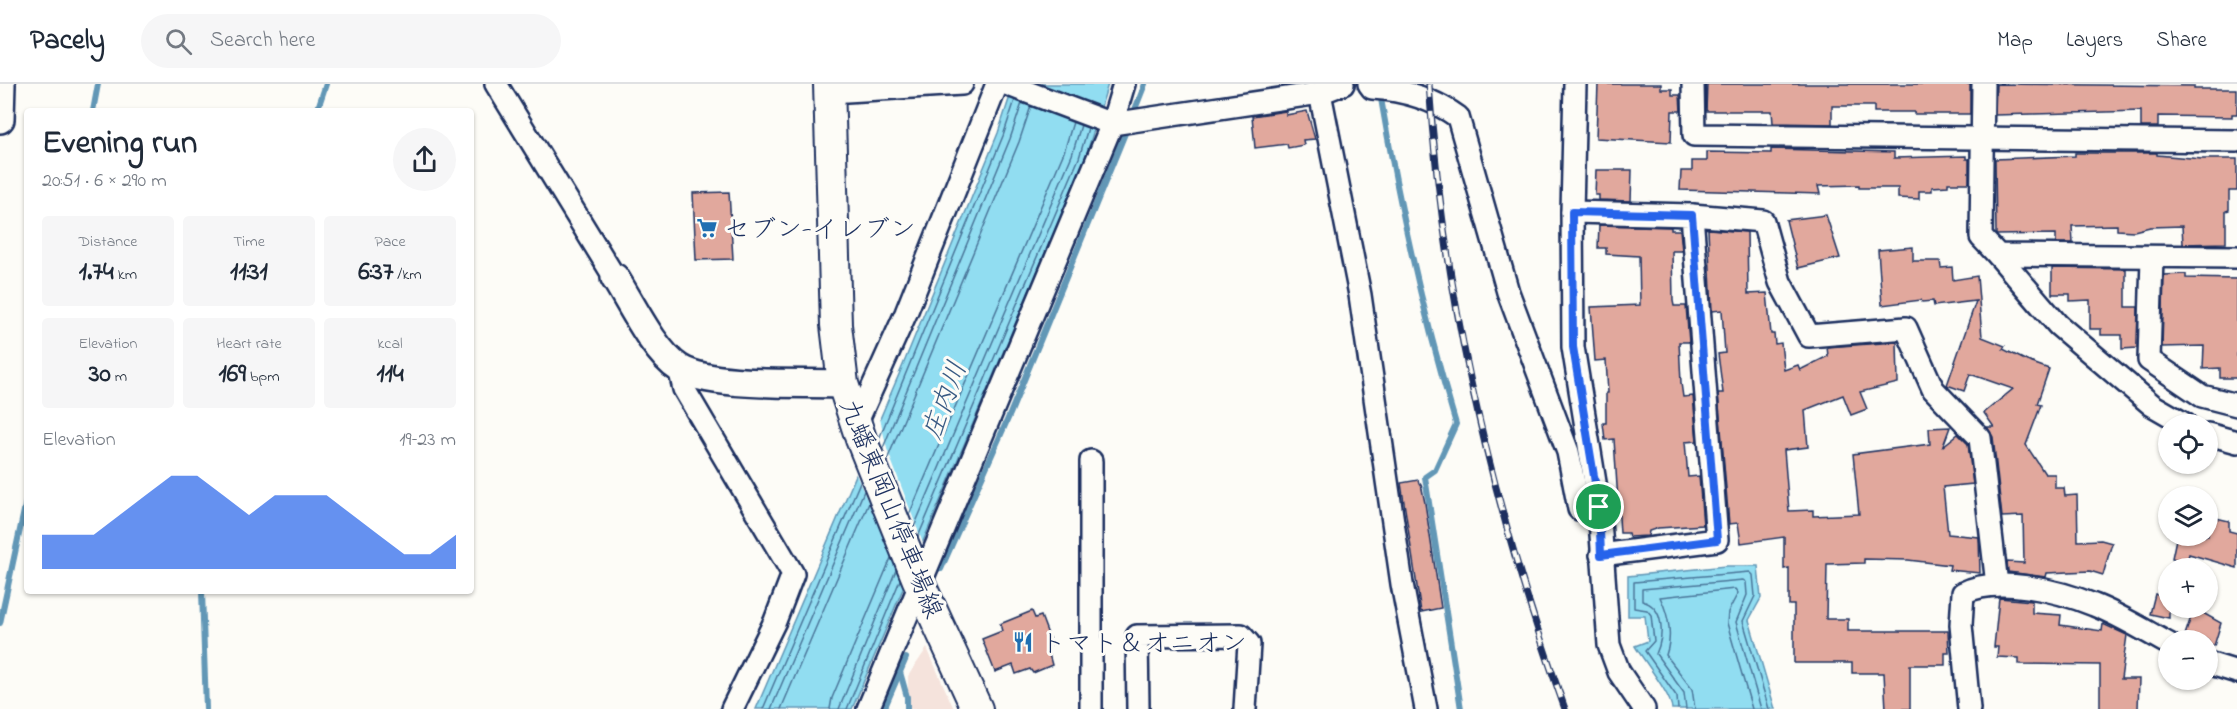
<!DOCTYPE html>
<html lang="en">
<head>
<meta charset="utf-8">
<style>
	body { margin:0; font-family:"Indie Flower","Klee One",sans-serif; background:#f6f6f7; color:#1f2937; height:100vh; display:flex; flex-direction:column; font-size:22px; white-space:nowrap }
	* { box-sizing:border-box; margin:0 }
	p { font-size:20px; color:#747a83 }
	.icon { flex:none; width:33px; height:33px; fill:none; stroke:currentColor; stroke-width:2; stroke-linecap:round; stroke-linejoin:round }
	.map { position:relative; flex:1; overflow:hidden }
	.details { position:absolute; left:24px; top:24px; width:450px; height:486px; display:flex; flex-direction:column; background:#fff; border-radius:6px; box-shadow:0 2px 4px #0004 }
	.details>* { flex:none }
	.fabs { position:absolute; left:2158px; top:330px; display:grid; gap:12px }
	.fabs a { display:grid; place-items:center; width:60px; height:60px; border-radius:50%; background:#fff; box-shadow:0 2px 4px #0004; font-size:30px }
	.pin { position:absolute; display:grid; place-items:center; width:51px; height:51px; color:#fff; margin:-26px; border:3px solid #fff; border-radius:50%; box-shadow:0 2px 6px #0007 }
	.round { display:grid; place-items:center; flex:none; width:63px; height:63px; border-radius:32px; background:#f6f6f7 }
	.head { display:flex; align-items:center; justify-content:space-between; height:102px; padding:0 18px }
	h1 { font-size:33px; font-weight:800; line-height:45px }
	.metrics { display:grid; grid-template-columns:repeat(3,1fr); gap:9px; height:102px; padding:6px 18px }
	.metrics div { display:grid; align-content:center; border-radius:6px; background:#f6f6f7; text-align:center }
	.metrics b { font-size:26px; font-weight:800 }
	.metrics small { font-size:16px; font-weight:400 }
	.metrics p { font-size:16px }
	.chart { height:168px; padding:12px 18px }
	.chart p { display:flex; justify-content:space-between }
	.chart svg { width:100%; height:108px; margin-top:6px; fill:#2563eb; opacity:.7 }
	header { display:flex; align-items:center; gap:36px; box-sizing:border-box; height:84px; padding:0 30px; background:#fff; border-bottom:2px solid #e0e1e3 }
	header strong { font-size:28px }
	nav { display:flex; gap:33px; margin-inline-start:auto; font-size:21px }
	.search { width:420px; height:54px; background:#f6f6f7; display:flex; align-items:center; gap:15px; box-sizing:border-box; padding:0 21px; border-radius:33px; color:#747a83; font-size:22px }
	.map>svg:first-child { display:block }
	.built { fill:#f5e3dc }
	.water { fill:#91ddf1; stroke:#6297b6; stroke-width:1.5 }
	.pier { fill:#fdfcf7 }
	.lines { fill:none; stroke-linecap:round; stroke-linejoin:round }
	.shore { stroke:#4a7599; stroke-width:1.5 }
	.stream { stroke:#6297b6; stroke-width:6 }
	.building { fill:#e1a89d; stroke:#1b2f5e; stroke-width:1.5 }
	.minor-casing { stroke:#1b2f5e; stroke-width:26 }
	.tertiary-casing { stroke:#1b2f5e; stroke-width:32 }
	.secondary-casing { stroke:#1b2f5e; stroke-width:34 }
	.minor { stroke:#fdfcf7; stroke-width:21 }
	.tertiary { stroke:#fdfcf7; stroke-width:27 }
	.secondary { stroke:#fdfcf7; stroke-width:30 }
	.rail-casing { stroke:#1b2f5e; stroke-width:7 }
	.rail { stroke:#fdfcf7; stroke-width:4.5; stroke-dasharray:14; stroke-linecap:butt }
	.route-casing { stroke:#fff; stroke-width:12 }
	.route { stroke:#2563eb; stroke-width:8 }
	.labels { text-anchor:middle; stroke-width:6; stroke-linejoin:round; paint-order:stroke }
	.poi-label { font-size:26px; fill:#1b2f5e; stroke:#fdfcf7; text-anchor:start }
	.street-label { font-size:26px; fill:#1b2f5e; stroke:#fdfcf7 }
	.water-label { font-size:27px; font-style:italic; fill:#385a83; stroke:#fdfcf7 }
</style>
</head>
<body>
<header>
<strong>Pacely</strong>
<div class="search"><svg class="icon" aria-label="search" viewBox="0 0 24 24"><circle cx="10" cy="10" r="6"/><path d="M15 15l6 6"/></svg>Search here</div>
<nav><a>Map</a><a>Layers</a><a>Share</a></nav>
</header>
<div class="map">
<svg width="2237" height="625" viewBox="0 0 2237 625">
	<rect width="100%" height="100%" fill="#fdfcf7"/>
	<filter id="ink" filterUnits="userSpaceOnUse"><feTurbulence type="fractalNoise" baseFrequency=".0167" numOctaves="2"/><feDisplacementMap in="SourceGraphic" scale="12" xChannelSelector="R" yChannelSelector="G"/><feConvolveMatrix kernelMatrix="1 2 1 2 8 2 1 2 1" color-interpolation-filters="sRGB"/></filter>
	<g filter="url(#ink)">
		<polygon class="built" points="927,564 954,625 908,625 908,592"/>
		<g class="water">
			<polygon points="1014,0 1108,0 1085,75 852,625 756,625 903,281 998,49"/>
			<path d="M1726,482h32l3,32 -12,22 26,89h-103c0,-13 -28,-48 -37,-63l13,-5 -3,-25h-17v-40z"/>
		</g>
		<polygon class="pier" points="879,330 887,365 924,462 906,505 855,388"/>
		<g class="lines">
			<g class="shore">
				<polyline points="879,355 1003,52 1015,16"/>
				<polyline points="883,364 1010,55 1022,19"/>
				<polyline points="887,376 1019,58 1031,22"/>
				<polyline points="909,431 1064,68 1073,38"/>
				<polyline points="914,443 1072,71 1081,41"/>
				<polyline points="918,453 1079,74 1088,44"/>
				<polyline points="763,625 860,398"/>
				<polyline points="771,625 864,407"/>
				<polyline points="781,625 869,419"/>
				<polyline points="830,625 832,614 891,474"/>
				<polyline points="839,625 896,486"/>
				<polyline points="847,625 900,496"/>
				<polyline points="1678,625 1677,613 1645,567 1654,557 1651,531 1647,526 1634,524 1634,498 1750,488 1753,491 1755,512 1743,537 1769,625"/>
				<path d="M1686,625l-2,-16 -28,-39c8,-18 9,-47 -14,-53v-12l101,-9 3,2 1,13 -11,27 25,87"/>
				<path d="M1695,625l-3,-20 -26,-34c7,-20 3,-39 -6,-58l75,-8 3,4 -10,19 -1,11 25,86"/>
			</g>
			<g class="stream">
				<path d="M1380,9c19,112 43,222 76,331l-21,46 -10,7 36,232"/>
				<polyline points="93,27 98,0"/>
				<polyline points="317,27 326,0"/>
				<polyline points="1132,33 1145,0"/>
				<polyline points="941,485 1010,330 1128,42"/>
				<polyline points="202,507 206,625"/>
				<polyline points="0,539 27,413"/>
				<polyline points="900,588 907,613 907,625"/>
				<polyline points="884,625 906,574"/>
			</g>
		</g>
		<g class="building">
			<polygon points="1598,0 1661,0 1661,5 1672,5 1672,11 1680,11 1681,27 1672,27 1671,58 1596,54"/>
			<polygon points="1707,0 1970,0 1970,30 1914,30 1914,28 1874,28 1874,22 1832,22 1832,40 1773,39 1772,27 1706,27"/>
			<polygon points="1996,0 2194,2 2194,5 2237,5 2237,30 2232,30 2232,33 2158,32 2158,43 2141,43 2141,27 1995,31"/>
			<polygon points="1286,27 1286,31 1307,27 1315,55 1303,56 1304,61 1288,64 1287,60 1255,64 1252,32"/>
			<polygon points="1771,65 1894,68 1894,74 1966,72 1966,75 1969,75 1969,99 1948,99 1948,102 1932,103 1932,107 1919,107 1919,115 1898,114 1898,104 1859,104 1859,101 1818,102 1820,110 1680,106 1681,87 1692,87 1692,77 1707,77 1707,68 1771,69"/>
			<polygon points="2075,69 2157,69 2157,71 2202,75 2237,75 2237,107 2229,107 2229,126 2226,127 2226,159 2183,160 2182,142 2150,143 2134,147 2117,146 2117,141 2072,142 2073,159 2056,159 2056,150 1996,151 1995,75 2075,72"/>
			<polygon points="1596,86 1632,86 1631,117 1599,116 1599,111 1595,111"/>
			<polygon points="729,108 733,175 696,176 693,109"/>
			<polygon points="1826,131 1840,174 1798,184 1786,136"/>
			<polygon points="1599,141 1671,143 1671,146 1680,146 1682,167 1672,167 1673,217 1674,222 1686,222 1689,258 1679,258 1681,299 1683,313 1693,312 1697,357 1685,358 1688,393 1699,392 1703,441 1658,444 1649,447 1648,452 1629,453 1628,449 1620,449 1614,355 1605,356 1603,339 1606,339 1606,309 1608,309 1606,276 1595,277 1591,223 1640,221 1639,172 1606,170 1606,164 1598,164"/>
			<polygon points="1708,145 1747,148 1748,210 1767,209 1771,250 1774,250 1775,260 1781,259 1784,286 1798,281 1800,286 1828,272 1827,263 1897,258 1898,299 1860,308 1867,325 1851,331 1843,311 1805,326 1808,363 1784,366 1789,427 1813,426 1813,432 1859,430 1853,370 1930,360 1929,344 1950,343 1943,362 1958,350 1968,360 1973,400 1943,403 1948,450 1979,453 1980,489 1949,486 1950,481 1908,476 1864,475 1864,479 1827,480 1826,535 1848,535 1848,547 1948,547 1949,569 1945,569 1945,581 1910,581 1910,625 1886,625 1884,589 1852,589 1852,579 1794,579 1794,521 1789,521 1789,484 1784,485 1784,453 1741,459 1738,439 1729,440 1718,309 1723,309 1718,270 1725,269 1722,226 1712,227"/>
			<polygon points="1913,163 1913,177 1940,177 1941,184 1952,183 1953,196 1977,192 1982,253 2005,262 2003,265 2027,277 2049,285 2037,320 2041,321 2026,361 2045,390 2055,390 2055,404 2064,404 2065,412 2077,411 2078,457 2101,456 2112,459 2103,491 2090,487 2047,489 2046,493 2008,488 2007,478 2024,479 2023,432 2002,433 1993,353 1987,343 1994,343 1984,329 2013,305 1970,290 1964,307 1947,301 1976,217 1934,222 1933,217 1922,218 1921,216 1882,221 1878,166"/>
			<polygon points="2052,184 2126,185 2126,223 2138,223 2137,264 2122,265 2122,251 2101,251 2101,245 2090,245 2090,216 2070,217 2070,210 2052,210"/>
			<polygon points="2186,190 2186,194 2237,195 2237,294 2220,294 2220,284 2203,285 2204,262 2162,263 2164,191"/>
			<polygon points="1418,396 1419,400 1421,400 1425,419 1441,524 1421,528 1401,399"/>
			<polygon points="2208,432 2229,437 2229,447 2237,449 2237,484 2189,470 2187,478 2172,474 2176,455 2181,456 2183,452 2208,452"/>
			<polygon points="2155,510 2169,514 2169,534 2150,530"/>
			<polygon points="1999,514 2032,517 2032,529 2061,531 2060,541 2102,547 2103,540 2127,551 2121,595 2139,595 2138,625 2100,625 2100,581 2019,580 2019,574 1997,573 1998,563 1994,563"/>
			<polygon points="2194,524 2221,539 2214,562 2208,559 2208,556 2185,551"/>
			<polygon points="1032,527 1035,534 1041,532 1052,561 1047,563 1052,581 1033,589 1030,585 1016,590 1013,581 995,588 982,555 1002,547 1000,540"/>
		</g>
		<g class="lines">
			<g class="minor-casing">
				<g id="minor">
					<polyline points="496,0 615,194"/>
					<polyline points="1006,0 1112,40 1320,9"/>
					<polyline points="1343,0 1320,9 1360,211 1402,500 1426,625"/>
					<path d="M1369,0l3,4c32,2 60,10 86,29l50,175 60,160 11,57 20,-2 10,138 10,27 25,37"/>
					<polyline points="1575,0 1572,128 1573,263 1599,423"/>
					<polyline points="1693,0 1694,51 2237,57"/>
					<polyline points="1983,0 1981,153 1998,171 2237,173"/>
					<polyline points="830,8 962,0"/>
					<polyline points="1572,128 1692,131 1717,456 1601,471"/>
					<polyline points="1692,131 1763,137 1780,198 1809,252 1906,244 1933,305 1980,354 1997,501"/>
					<polyline points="1998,171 2058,241 2152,321 2185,340"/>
					<polyline points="2152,173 2149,276 2202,312 2237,321"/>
					<polyline points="679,284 684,305 793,490 775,537 732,625"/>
					<polyline points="856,340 906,229 997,0"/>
					<polyline points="2208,350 2237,358"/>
					<polyline points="1091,377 1091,625"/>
					<polyline points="2208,579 2237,588"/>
					<polyline points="868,625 1112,40 1124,0"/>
					<polyline points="1138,625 1137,552 1241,551 1249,560 1245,625"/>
					<path d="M1969,625l-8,-84 2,-32c33,-18 97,-2 131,12 26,10 51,26 75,39"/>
				</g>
			</g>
			<g class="tertiary-casing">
				<g id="tertiary">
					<polyline points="0,35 1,0"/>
					<path d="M615,194c16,25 39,74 64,90 32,20 124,14 164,16"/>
				</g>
			</g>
			<g class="secondary-casing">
				<polyline id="secondary" points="829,0 836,241 843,300 861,355 917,494 977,625"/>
			</g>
			<use href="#minor" class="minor"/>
			<use href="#tertiary" class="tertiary"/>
			<use href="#secondary" class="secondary"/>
			<g class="rail-casing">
				<path id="rail" d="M1429,0c14,212 64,425 136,625"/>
			</g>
			<use href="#rail" class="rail"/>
		</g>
	</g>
	<g class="lines" filter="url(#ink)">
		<g class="route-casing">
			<polygon id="route" points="1572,128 1692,131 1717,456 1601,471 1599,423 1573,263"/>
		</g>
		<use href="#route" class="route"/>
	</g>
	<defs>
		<g id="supermarket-bare" transform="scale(1.62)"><path d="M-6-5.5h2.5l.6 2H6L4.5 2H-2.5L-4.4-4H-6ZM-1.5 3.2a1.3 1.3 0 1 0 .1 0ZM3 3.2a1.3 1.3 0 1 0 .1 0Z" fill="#1f6fb2" stroke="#fdfcf7" stroke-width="2.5" paint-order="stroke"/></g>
		<g id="restaurant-bare" transform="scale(1.62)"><path d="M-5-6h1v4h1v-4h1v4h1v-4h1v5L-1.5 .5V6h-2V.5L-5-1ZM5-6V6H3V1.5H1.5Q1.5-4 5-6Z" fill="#1f6fb2" stroke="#fdfcf7" stroke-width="2.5" paint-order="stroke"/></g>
	</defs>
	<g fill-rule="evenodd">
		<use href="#supermarket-bare" x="707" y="144"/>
		<use href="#restaurant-bare" x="1023" y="558"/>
	</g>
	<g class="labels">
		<g class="poi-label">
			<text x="724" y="153">セブン-イレブン</text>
			<text x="1040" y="567">トマト＆オニオン</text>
		</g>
		<g class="street-label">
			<text transform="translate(892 424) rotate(68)" y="9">九蟠東岡山停車場線</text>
		</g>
		<g class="water-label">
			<text transform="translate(944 316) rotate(-70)" y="9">庄内川</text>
		</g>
	</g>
</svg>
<div class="fabs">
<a><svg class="icon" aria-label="locate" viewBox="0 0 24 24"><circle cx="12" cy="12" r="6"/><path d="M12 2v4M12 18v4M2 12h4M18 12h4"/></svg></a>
<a><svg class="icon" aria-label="layers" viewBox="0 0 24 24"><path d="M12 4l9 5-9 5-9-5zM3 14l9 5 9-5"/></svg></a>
<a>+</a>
<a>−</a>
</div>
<div class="pin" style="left:1599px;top:423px;background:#1e9e55"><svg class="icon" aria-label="arrive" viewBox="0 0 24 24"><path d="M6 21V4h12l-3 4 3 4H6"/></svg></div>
<section class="details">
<div class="head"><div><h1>Evening run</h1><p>20:51 · 6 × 290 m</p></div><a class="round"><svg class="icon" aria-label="share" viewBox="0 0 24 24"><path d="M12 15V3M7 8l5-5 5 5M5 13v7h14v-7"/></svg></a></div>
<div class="metrics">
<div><p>Distance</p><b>1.74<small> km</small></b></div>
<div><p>Time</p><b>11:31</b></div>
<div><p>Pace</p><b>6:37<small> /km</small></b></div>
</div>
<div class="metrics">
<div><p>Elevation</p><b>30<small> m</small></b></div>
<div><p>Heart rate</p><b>169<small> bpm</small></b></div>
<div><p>kcal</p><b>114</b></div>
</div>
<div class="chart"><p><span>Elevation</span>19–23 m</p>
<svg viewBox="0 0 160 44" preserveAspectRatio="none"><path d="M0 44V30L10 30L20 30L30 22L40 14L50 6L60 6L70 14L80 22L90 14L100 14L110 14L120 22L130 30L140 38L150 38L160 30V44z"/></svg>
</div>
</section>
</div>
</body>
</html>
